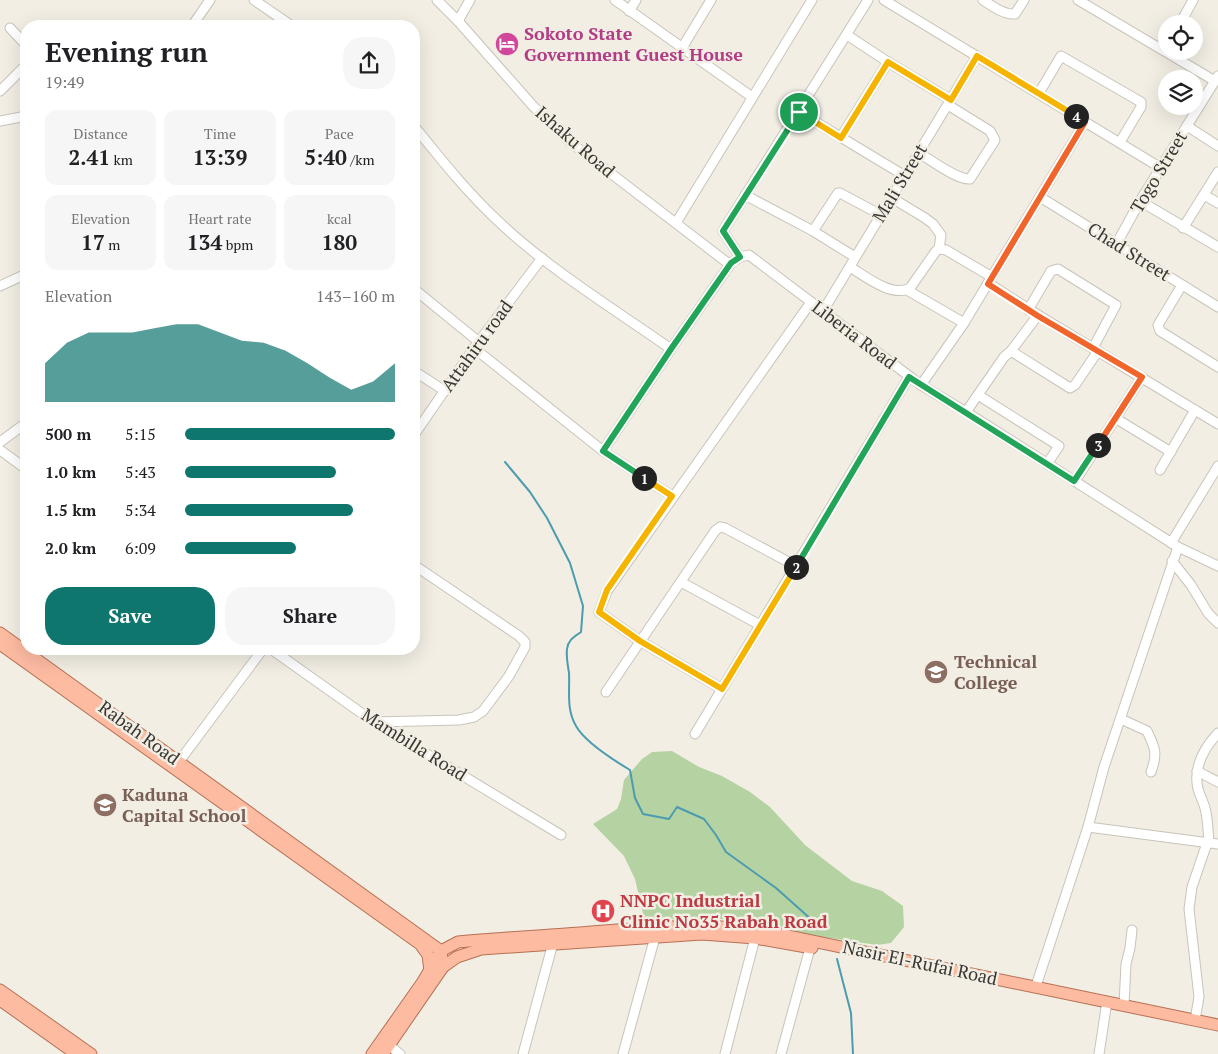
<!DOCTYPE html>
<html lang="en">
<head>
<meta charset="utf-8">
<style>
	body { margin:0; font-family:"PT Serif",serif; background:#f6f6f6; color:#202124; height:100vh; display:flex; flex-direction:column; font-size:19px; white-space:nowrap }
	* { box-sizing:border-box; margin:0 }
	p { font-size:16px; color:#757577 }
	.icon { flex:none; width:28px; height:28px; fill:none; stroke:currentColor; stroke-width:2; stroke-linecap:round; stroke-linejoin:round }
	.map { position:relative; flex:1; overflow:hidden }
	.sheet { position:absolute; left:20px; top:20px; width:400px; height:635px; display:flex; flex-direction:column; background:#fff; border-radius:20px; box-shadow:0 5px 20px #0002 }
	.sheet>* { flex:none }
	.fabs { position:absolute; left:1158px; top:15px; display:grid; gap:10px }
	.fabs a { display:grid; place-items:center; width:45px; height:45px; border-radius:50%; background:#fff; box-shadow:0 5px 20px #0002; font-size:25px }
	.pin { position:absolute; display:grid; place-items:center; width:42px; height:42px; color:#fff; margin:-21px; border:2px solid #fff; border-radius:50%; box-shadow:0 1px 5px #0007 }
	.km { position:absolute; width:25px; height:25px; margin:-12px; border-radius:50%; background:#222; color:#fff; font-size:14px; line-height:25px; text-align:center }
	.round { display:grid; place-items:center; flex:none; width:52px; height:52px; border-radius:20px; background:#f6f6f6 }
	.summary { display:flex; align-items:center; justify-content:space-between; height:85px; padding:0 25px }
	h1 { font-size:28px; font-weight:700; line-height:38px }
	.figures { display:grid; grid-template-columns:repeat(3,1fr); gap:8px; height:85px; padding:5px 25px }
	.figures div { display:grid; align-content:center; border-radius:12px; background:#f6f6f6; text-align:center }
	.figures b { font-size:21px; font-weight:700 }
	.figures small { font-size:14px; font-weight:400 }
	.figures p { font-size:14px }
	.chart { height:140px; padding:10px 25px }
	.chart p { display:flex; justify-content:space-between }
	.chart svg { width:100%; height:90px; margin-top:5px; fill:#0f766e; opacity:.7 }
	.primary-button { display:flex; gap:10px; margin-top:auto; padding:10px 25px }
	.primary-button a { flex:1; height:58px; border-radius:20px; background:#0f766e; color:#fff; font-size:20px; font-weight:700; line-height:58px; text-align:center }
	.primary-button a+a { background:#f6f6f6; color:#202124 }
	ul { padding:0 25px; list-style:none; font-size:16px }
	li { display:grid; grid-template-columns:80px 60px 1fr; align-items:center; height:38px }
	li i { height:12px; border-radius:6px; background:#0f766e }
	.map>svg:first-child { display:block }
	.green { fill:#b5d2a3 }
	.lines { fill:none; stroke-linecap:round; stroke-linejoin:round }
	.stream { stroke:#4b9cae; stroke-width:2 }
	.minor-casing { stroke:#c8c4ba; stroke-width:11 }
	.major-casing { stroke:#b77053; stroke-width:13 }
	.minor { stroke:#fff; stroke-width:9 }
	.major { stroke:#fdbba2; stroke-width:11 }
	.split-1-casing { stroke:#fff; stroke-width:10 }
	.split-2-casing { stroke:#fff; stroke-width:10 }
	.split-3-casing { stroke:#fff; stroke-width:10 }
	.split-4-casing { stroke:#fff; stroke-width:10 }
	.split-5-casing { stroke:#fff; stroke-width:10 }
	.split-1 { stroke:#22a559; stroke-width:6 }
	.split-2 { stroke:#f5b400; stroke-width:6 }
	.split-3 { stroke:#22a559; stroke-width:6 }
	.split-4 { stroke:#f0652b; stroke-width:6 }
	.split-5 { stroke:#f5b400; stroke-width:6 }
	.labels { text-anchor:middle; stroke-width:5; stroke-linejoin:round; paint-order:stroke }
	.hotel-label { font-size:18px; font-weight:bold; fill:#b23c85; stroke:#f2eee4; text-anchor:start }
	.street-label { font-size:18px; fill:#393733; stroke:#f2eee4 }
	.education-label { font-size:18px; font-weight:bold; fill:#785e54; stroke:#f2eee4; text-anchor:start }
	.health-label { font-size:18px; font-weight:bold; fill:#be3a42; stroke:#f2eee4; text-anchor:start }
</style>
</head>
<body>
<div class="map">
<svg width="1218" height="1054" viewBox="0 0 1218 1054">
	<rect width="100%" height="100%" fill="#f2eee4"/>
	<polygon class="green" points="672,751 699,767 722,776 750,792 770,807 805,845 852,881 882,891 903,906 904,927 891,943 877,945 789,932 731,919 687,920 644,918 635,879 624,856 593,824 617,809 621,799 624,780 642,759 652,752"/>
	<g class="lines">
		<g class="stream">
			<path d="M505,462l25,30 17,26 23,45 13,43 -2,26c-7,5 -13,8 -14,17 -1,8 1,17 2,24 1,18 -3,36 7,53 9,16 39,35 54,44l5,28 8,16 26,5 8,-12 27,12 12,16 10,17 50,36 46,41"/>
			<polyline points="837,959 851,1013 853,1054"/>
		</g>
		<g class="minor-casing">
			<g id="minor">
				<polyline points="254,0 292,26"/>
				<polyline points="437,0 458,21 533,106 570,142 729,264 740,257 749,255 921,385 966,412 1178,547 1218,566"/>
				<polyline points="615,0 752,97"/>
				<polyline points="884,0 1161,168"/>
				<path d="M983,0c9,6 21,15 32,14l9,-14"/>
				<polyline points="1078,0 1215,81"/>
				<polyline points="629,11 636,0"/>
				<polyline points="458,21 470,0"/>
				<polyline points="1180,24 1193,0"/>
				<polyline points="192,26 210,0"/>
				<polyline points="10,28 26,45"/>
				<polyline points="847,35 888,62 951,100"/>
				<polyline points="682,48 711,0"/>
				<polyline points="0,91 26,65"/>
				<polyline points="1039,93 1061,56 1141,102 1141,107 1120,142"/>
				<polyline points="799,112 905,176"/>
				<polyline points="0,121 26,116"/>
				<path d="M414,126c26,32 52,65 83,94 50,48 117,89 174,129"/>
				<polyline points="1187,126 1218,146"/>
				<polyline points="841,137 888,62"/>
				<path d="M919,153c12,7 38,27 51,26l25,-39 -5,-9 -42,-26"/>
				<polyline points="745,195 813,231 855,257"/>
				<polyline points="1204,195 1218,203"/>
				<polyline points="1040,197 1218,307"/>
				<polyline points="892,198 925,218 933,224 941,235 939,249"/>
				<polyline points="1140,201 1218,247"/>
				<polyline points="676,223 812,0"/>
				<polyline points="1183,228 1218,172"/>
				<polyline points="813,231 838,193 840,193 881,215"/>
				<polyline points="1117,243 1140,201 1218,76"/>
				<polyline points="740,257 723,231 868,0"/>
				<path d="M850,267c15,9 42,31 60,21l26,-37 3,-2 7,1 46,27"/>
				<polyline points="988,283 1038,315 1218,424"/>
				<polyline points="1182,285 1158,325 1160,331 1218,367"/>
				<polyline points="0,286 26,274"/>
				<polyline points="414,289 479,342"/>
				<polyline points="907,290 964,323"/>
				<polyline points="1028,310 1051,271 1058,269 1116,305 1093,348"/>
				<polyline points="823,311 977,56"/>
				<polyline points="474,348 603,451 672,496"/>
				<polyline points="1011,351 1070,388 1075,385 1098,351"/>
				<polyline points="414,371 445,391"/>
				<polyline points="921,385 964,323 1085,122"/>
				<polyline points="978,395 1059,446 1047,464"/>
				<polyline points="966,412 1004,357 1011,351 1038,315"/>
				<polyline points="1115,418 1171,452"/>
				<polyline points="414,435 474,348 542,258"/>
				<polyline points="0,442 26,423"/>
				<polyline points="0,450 26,469"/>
				<polyline points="603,451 671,349 731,263"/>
				<polyline points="1160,470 1195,410"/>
				<polyline points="1075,481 1142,377"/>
				<polyline points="1171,543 1218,466"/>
				<polyline points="1172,561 1191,585 1208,613 1218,623"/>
				<polyline points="681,582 760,625"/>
				<polyline points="271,649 374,722 561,835"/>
				<polyline points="722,689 640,641 599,612 607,591 811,302"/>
				<polyline points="606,692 715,531 720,527 725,528 796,566"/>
				<path d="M1121,719l26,12c8,17 11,22 4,41"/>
				<polyline points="374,722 459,720 474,717 483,711 509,676 525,647 525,642 519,636 414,565"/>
				<polyline points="695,734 909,377"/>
				<polyline points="175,767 263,649"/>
				<polyline points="1197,771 1218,782"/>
				<polyline points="1088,827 1218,844"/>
				<path d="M1209,843c-1,-12 -1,-24 -4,-35 -2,-7 -5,-12 -7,-19 -5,-22 6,-41 20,-56"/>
				<polyline points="1036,986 1088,827 1104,767 1178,547"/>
				<polyline points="1124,1005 1126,964 1130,948 1132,930"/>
				<polyline points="1195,1020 1199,997 1189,909 1192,887 1207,843"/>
				<polyline points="385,1042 400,1054"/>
				<polyline points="523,1054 553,943"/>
				<polyline points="623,1054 655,937"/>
				<polyline points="725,1054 755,938"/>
				<polyline points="781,1054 810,948"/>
				<polyline points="1099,1054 1106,1008"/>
			</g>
		</g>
		<g class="major-casing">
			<g id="major">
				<polyline points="0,633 441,951 443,967 383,1054"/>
				<polyline points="0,644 420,944 428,955 430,971"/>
				<polyline points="443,967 457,957 481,949 702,934 755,938 812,948"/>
				<polyline points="0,990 91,1054"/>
				<polyline points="0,1000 76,1054"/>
				<path d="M372,1054l50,-71 19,-32 17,-9c41,-4 82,-6 122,-9 59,-5 119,-10 179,-3l459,95"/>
			</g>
		</g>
		<use href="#minor" class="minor"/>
		<use href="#major" class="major"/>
	</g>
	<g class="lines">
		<g class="split-1-casing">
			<polyline id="split-1" points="644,478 603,451 671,349 731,263 740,257 723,231 799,112"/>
		</g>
		<g class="split-2-casing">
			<polyline id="split-2" points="644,478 672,496 607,590 599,612 640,641 722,689 796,567"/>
		</g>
		<g class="split-3-casing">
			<polyline id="split-3" points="796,567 909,377 1074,481 1098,445"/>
		</g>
		<g class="split-4-casing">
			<polyline id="split-4" points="1076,116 1085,122 988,284 1038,316 1142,377 1098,445"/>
		</g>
		<g class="split-5-casing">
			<polyline id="split-5" points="799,112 841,138 888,62 951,100 977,56 1076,116"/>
		</g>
		<use href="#split-1" class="split-1"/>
		<use href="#split-2" class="split-2"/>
		<use href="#split-3" class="split-3"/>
		<use href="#split-4" class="split-4"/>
		<use href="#split-5" class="split-5"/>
	</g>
	<defs>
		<g id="hotel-disc" transform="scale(1.25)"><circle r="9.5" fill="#d1479c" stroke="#f2eee4"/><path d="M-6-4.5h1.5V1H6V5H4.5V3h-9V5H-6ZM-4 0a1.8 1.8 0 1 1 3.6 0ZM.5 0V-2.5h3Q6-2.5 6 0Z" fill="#fff"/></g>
		<g id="university-disc" transform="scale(1.25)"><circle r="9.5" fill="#8d6e63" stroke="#f2eee4"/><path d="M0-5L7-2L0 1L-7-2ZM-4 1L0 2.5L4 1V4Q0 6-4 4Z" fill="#fff"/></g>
		<g id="school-disc" transform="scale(1.25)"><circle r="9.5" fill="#8d6e63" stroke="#f2eee4"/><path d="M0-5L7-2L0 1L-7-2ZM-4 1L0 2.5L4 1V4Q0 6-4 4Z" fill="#fff"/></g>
		<g id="hospital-disc" transform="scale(1.25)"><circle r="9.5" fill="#e0444e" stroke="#f2eee4"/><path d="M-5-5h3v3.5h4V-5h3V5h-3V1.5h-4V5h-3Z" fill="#fff"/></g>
	</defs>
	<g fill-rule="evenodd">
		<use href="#hotel-disc" x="507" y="44"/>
		<use href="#university-disc" x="936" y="672"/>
		<use href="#school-disc" x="105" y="805"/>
		<use href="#hospital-disc" x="603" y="911"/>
	</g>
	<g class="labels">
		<g class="hotel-label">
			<text x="524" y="40">Sokoto State<tspan x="524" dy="21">Government Guest House</tspan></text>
		</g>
		<g class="street-label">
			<text transform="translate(575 142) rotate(41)" y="6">Ishaku Road</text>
			<text transform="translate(1159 172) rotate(-59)" y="6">Togo Street</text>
			<text transform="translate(900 183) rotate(-59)" y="6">Mali Street</text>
			<text transform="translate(1129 252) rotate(32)" y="6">Chad Street</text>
			<text transform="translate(854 335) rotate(37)" y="6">Liberia Road</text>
			<text transform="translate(477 346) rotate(-54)" y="6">Attahiru road</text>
			<text transform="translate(139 733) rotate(36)" y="6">Rabah Road</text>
			<text transform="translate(414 745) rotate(32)" y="6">Mambilla Road</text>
			<text transform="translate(920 963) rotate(12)" y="6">Nasir El-Rufai Road</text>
		</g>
		<g class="education-label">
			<text x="954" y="668">Technical<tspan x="954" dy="21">College</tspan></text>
			<text x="122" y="801">Kaduna<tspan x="122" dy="21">Capital School</tspan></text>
		</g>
		<g class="health-label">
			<text x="620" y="907">NNPC Industrial<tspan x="620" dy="21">Clinic No35 Rabah Road</tspan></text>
		</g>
	</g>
</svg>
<div class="fabs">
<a><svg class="icon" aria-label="locate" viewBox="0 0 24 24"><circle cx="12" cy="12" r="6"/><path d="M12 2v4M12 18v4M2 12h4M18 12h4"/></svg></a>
<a><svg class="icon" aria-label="layers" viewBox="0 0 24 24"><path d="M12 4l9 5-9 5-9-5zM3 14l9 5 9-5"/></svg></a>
</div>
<div class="pin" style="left:799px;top:112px;background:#1e9e55"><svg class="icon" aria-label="arrive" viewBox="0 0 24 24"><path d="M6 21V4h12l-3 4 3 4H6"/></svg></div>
<b class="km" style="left:644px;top:478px">1</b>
<b class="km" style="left:796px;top:567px">2</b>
<b class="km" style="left:1098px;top:445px">3</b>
<b class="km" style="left:1076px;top:116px">4</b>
<section class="sheet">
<div class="summary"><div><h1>Evening run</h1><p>19:49</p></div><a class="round"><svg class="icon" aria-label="share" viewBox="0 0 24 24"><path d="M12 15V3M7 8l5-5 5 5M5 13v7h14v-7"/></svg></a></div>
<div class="figures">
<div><p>Distance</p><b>2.41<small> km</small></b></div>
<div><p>Time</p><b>13:39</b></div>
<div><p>Pace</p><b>5:40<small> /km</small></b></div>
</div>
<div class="figures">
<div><p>Elevation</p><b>17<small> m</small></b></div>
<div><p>Heart rate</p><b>134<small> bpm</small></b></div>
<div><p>kcal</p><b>180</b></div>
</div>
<div class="chart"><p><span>Elevation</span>143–160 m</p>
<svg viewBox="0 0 160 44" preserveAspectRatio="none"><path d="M0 44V25L10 15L20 10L30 10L40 10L50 8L60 6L70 6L80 10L90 14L100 15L110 19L120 25L130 32L140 38L150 34L160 25V44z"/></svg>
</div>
<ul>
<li><b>500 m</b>5:15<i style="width:100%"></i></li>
<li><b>1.0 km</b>5:43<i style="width:72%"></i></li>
<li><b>1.5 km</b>5:34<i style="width:80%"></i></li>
<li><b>2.0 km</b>6:09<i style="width:53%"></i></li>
</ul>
<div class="primary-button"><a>Save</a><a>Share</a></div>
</section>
</div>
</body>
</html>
